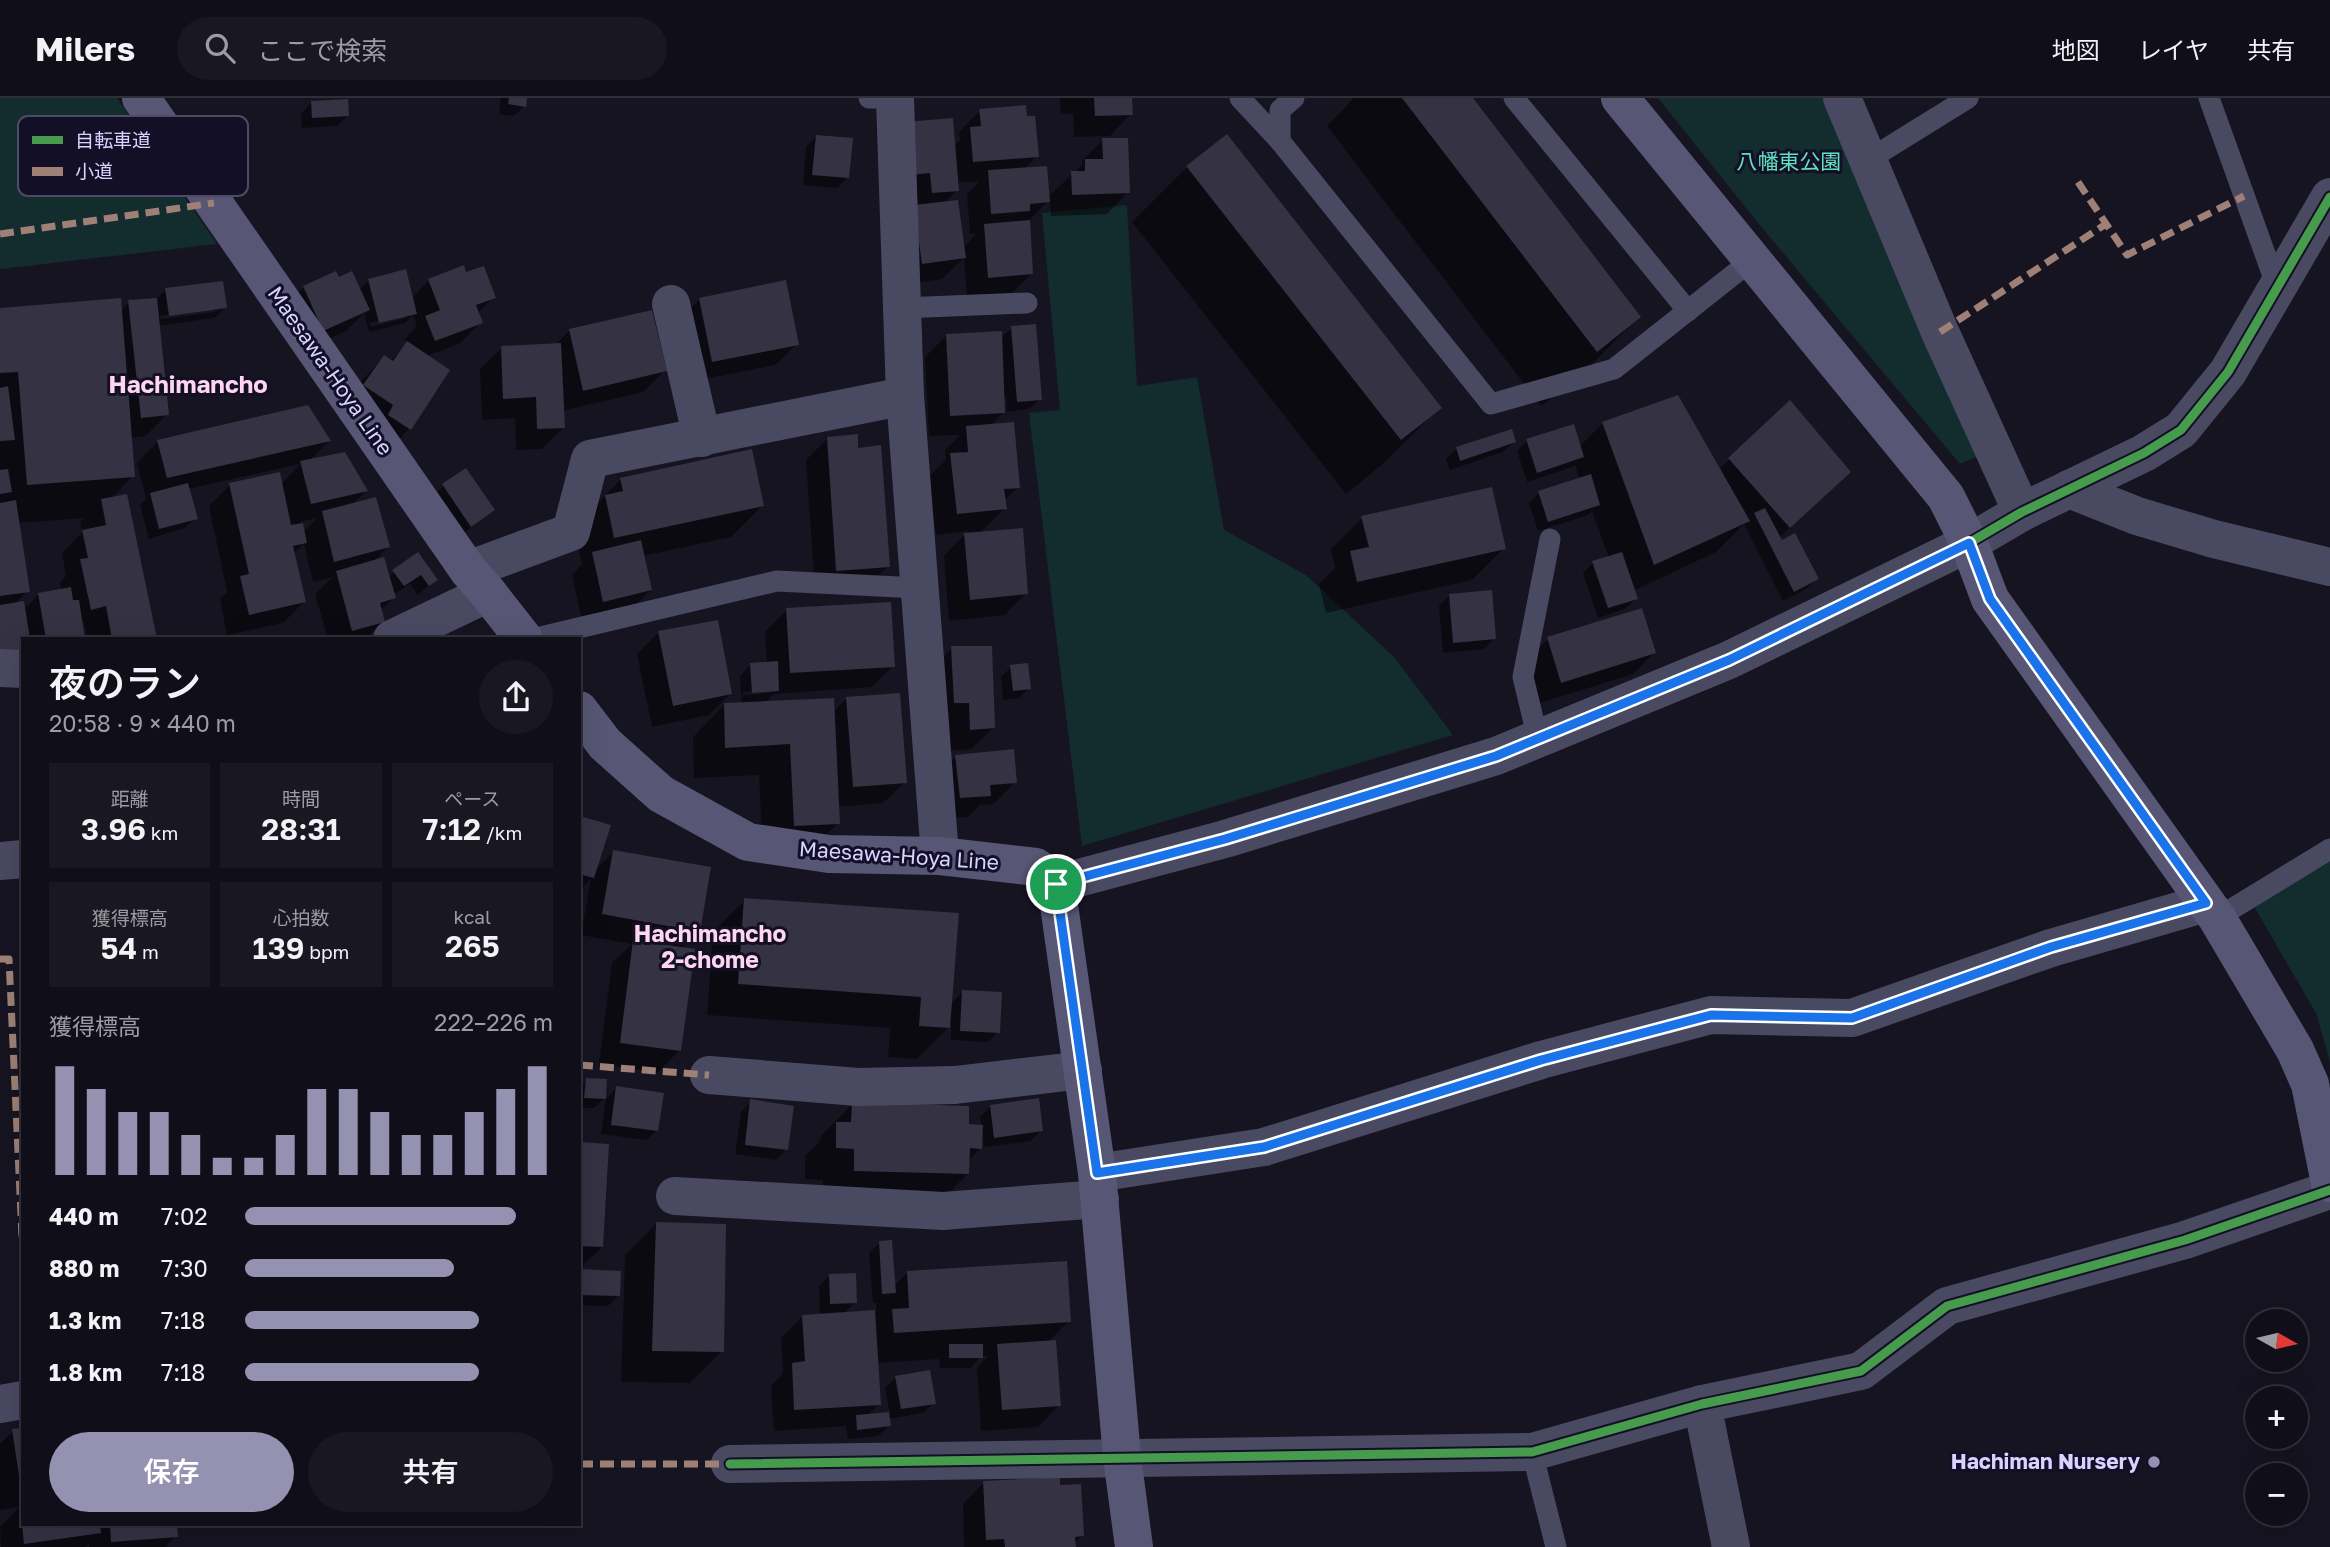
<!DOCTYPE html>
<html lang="ja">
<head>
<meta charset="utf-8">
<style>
	body { margin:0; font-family:"Golos Text","Noto Sans JP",sans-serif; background:#191822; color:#f1f3f6; height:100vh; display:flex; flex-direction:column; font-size:26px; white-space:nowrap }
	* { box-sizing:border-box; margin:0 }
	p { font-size:23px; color:#9c9ca2 }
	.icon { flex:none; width:38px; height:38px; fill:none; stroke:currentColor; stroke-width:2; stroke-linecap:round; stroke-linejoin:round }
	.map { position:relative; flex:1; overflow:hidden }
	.panel { position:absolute; left:21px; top:539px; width:560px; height:889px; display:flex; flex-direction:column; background:#100f19; border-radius:0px; box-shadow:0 7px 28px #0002,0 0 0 2px #302f38 }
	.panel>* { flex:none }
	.needle { width:46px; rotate:98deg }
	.buttons { position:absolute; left:2245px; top:1211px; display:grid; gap:14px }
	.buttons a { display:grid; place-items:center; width:63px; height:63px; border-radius:50%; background:#100f19; box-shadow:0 7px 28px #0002,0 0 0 2px #302f38; font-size:35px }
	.pin { position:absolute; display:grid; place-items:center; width:60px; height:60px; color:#fff; margin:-30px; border:4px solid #fff; border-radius:50%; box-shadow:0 2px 7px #0007 }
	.round { display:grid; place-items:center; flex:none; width:74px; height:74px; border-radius:37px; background:#191822 }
	.headline { display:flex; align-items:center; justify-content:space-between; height:119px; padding:0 28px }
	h1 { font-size:38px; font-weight:600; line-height:52px }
	.figures { display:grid; grid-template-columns:repeat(3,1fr); gap:10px; height:119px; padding:7px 28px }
	.figures div { display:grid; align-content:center; border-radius:0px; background:#191822; text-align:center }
	.figures b { font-size:30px; font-weight:600 }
	.figures small { font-size:19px; font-weight:400 }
	.figures p { font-size:19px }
	.chart { height:196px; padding:14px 28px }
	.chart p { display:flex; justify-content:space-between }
	.chart svg { width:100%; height:126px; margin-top:7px; stroke:#9591b1; stroke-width:6 }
	.action { display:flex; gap:14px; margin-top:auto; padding:14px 28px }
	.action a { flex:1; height:80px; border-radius:42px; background:#9591b1; color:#fff; font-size:28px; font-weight:600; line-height:80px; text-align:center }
	.action a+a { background:#191822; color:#f1f3f6 }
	ul { padding:0 28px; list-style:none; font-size:23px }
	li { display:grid; grid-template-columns:112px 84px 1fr; align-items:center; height:52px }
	li i { height:18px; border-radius:9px; background:#9591b1 }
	header { display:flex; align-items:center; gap:42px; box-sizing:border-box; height:98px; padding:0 35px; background:#100f19; border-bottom:2px solid #302f38 }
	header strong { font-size:33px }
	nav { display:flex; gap:38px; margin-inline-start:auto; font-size:24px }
	.search { width:490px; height:63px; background:#191822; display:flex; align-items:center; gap:18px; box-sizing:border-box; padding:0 24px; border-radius:38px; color:#9c9ca2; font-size:26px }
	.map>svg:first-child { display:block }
	.green { fill:#132c2d }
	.shadow { fill:#0007; fill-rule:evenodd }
	.building { fill:#343243 }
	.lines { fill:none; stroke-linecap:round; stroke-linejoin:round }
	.lane { stroke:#4a4962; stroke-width:21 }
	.street { stroke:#4a4962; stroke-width:38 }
	.secondary { stroke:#575674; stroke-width:38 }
	.quiet { stroke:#9e8076; stroke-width:7; stroke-dasharray:14 7; stroke-linecap:butt }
	.cycleway-casing { stroke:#130f26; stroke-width:13 }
	.cycleway { stroke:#469c4c; stroke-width:9 }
	.route-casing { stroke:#fff; stroke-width:14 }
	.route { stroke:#1a73e8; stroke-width:9 }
	.poi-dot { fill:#9591b1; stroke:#130f26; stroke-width:2.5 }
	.labels { text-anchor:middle; stroke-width:6; stroke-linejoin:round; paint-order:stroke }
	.park-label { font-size:21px; fill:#5fe0c0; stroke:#130f26 }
	.street-label { font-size:21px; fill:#d9d4ff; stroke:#130f26 }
	.poi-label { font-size:21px; font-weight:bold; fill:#d9d4ff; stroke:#130f26; text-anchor:end }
	.neighbourhood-label { font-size:23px; font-weight:bold; fill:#ffd6f0; stroke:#130f26 }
	.quarter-label { font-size:24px; font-weight:bold; fill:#ffd6f0; stroke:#130f26 }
	.key { fill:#130f26; stroke:#4e4a67; stroke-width:2 }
	.key-label { font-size:19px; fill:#d9d4ff }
</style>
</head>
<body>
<header>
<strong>Milers</strong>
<div class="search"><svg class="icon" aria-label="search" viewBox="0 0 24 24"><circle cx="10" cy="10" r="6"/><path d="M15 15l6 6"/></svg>ここで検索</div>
<nav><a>地図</a><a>レイヤ</a><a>共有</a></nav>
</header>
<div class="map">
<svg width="2330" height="1449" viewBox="0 0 2330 1449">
	<rect width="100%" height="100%" fill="#161421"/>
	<g class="green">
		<polygon points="0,0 117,0 217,146 0,171"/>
		<polygon points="1658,0 1828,0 1983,356 1960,366 1758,125"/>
		<polygon points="1127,107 1137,288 1197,279 1224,432 1306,477 1394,559 1453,637 1082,748 1029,315 1060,312 1042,115"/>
		<polygon points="2330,752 2330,964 2316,915 2249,800"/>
	</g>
	<g class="shadow">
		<polygon points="501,0 525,0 524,8 514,18 499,16"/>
		<polygon points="1060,0 1130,0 1131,16 1110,38 1074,39 1073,16 1061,16"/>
		<polygon points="1354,0 1471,0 1639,219 1584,274 1541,308 1327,28"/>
		<polygon points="311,5 348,18 337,28 302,30 301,16"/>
		<path d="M980,13l57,45 -14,14 25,27 34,-32v-4l21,-21 25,52 -21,22 -56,2 -1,-17 -22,23 3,52 -21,21 -43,3 -3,-40 -22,21 -41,6 -12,-90 65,-49 6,-6 -1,-8zM980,83l-13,13 3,40h6l-13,14 -19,-45 13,-13v-7z"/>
		<polygon points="816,39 847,80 837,90 803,87 806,49"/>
		<polygon points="1187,69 1439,310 1384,365 1346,396 1132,124"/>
		<path d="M465,176l29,23 -17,17 4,8 -22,22 -33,12 21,15 -38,58 -21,21 -45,-43 20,-28 21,-21 6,3 17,-17 -2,-5 12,-13 -4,-11 -8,8 -36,9 -5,-19 -18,18 -45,20 -18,-43 21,-21 34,-8 21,11 10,-10 43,18 17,-18zM406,217v3l-35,9 -1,-4z"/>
		<path d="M166,192l59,18 -11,10 -56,8 9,88 -21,22 -16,2 3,38 -22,23 44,140h-68l-3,-18h-3l2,18h-60l-23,16v-346l121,2 8,-9 27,-3zM215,210v4l-54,7 -1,-3zM84,420l-4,4 2,10 -20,21 4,23 -6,6 1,8 -22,4 -15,15 -9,-5 13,-13 -11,-68z"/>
		<polygon points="700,201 797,246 775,267 690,284 678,223"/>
		<polygon points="651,214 665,272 643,294 562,313 563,330 542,351 516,352 515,320 482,322 480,271 502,250 555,247 569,233"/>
		<polygon points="1012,230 1040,301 1029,311 1007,314 1006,299 1003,299 1004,314 990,328 1018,389 1004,403 1005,410 980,435 1026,495 1005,517 949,523 944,458 968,433 936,437 929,378 946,362 945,352 960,337 929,338 925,259 946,238 1000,241"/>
		<polygon points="1790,305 1827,395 1779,440 1817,481 1806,491 1783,503 1744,426 1716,454 1633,493 1636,500 1625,511 1598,520 1583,475 1593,465 1609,460 1592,413 1588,417 1538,433 1529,405 1539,395 1580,382 1575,367 1572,369 1527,384 1517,353 1527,343 1579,349 1603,325 1719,371"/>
		<polygon points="828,340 856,351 888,468 867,490 815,493 806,362"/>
		<path d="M158,343h171l-20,20 57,30 -14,14 36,42 -16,16 16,14 30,-23 17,25 -17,16 -8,-11 -17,11 1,3 -14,13 3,10 -18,18h-37l-13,-45 18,-17 -20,5 -9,-38 -11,10 11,48 -21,21 -56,12 -7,-36 7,-7 -18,-86 21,-21 51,-1 19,-20 -112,25 8,29 -11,10 -36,11 -9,-34 6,-6 -9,-36zM317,420l-14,14 -2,-10z"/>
		<polygon points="1514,344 1503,354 1450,372 1446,361 1457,351"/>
		<polygon points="621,381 762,408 731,439 643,458 651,492 629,513 582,524 572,477 582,466 574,430"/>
		<polygon points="443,388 493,412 460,438 433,398"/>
		<polygon points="1362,420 1504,450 1472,482 1326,515 1319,486 1335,470 1331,451"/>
		<polygon points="1450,497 1494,540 1484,551 1443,555 1439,508"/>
		<path d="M787,512l106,56 -21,21 -98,7 -9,9 68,9 13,-13 59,83 -22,21 -46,4 1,16 -32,32 -43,2 -4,-82 -65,3 -1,-41 31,-32 18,-1 -2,-28 10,-11 17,-1 -2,-32zM769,592v3l-26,2v-3z"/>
		<polygon points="658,535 730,596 709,617 652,629 637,556"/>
		<polygon points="1548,541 1654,555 1633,576 1540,605 1527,562"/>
		<polygon points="952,550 993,630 971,651 949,653 931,572"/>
		<polygon points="1011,569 1029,590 1019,600 1003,602 1001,579"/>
		<polygon points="956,658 1015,684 994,706 980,707 968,719 939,721 935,680"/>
		<polygon points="580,720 594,773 614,754 699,833 681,850 680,952 658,974 599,966 612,865 632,846 581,837 591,780 582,790 579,789"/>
		<polygon points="745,802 950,906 963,894 998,934 988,944 951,942 951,927 917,961 888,959 890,930 707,917 713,834"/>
		<polygon points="587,982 604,1000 594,1010 579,1010 579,989"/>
		<polygon points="616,990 657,1032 646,1042 601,1036 606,1001"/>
		<polygon points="751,1003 786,1051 776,1062 735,1056 741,1014"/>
		<polygon points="852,1006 967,1028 982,1029 980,1019 991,1008 1041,1032 1031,1043 984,1049 983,1041 981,1041 981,1050 968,1063 968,1076 936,1107 823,1103 823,1082 805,1081 805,1058 820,1043 821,1038"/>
		<polygon points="579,1046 602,1149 579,1171"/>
		<polygon points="656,1126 722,1253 690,1285 621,1284 625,1157"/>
		<polygon points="880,1144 893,1189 907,1175 1069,1223 1047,1245 1059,1307 1038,1329 981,1333 977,1270 988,1258 981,1258 971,1270 940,1270 939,1261 876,1265 879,1306 867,1318 890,1316 885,1290 896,1279 934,1305 923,1315 888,1321 889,1328 878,1338 848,1341 846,1328 774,1333 771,1288 783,1275 781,1240 803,1218 820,1217 819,1188 830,1177 855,1204 844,1216 876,1214 876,1205 873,1205 869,1155"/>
		<polygon points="579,1173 619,1197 608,1208 579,1207"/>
		<polygon points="23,1331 23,1426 176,1426 176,1438 165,1449 89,1449 89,1446 85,1449 1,1449 0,1429 19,1409 0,1412 0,1346 13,1333"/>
		<polygon points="984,1384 1058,1389 1082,1438 1074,1445 1074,1449 964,1449 963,1406"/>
	</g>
	<g class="building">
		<polygon points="509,0 527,0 526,9 508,6"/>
		<polygon points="1094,0 1132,0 1133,17 1095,18"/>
		<polygon points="1402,0 1473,0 1641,219 1597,254"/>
		<polygon points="348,1 349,18 312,20 311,3"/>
		<polygon points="1026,7 1027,18 1035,18 1039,59 973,64 970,29 981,28 979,11"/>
		<polygon points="953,20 959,93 932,95 930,75 910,77 905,24"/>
		<polygon points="1227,36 1442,310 1401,342 1186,68"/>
		<polygon points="816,37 853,40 849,80 812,77"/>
		<polygon points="1102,40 1128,40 1130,95 1072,97 1071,73 1085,73 1085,61 1103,61"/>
		<polygon points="1047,68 1050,104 1030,106 1030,113 991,116 988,72"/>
		<polygon points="958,102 966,160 922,166 914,107"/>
		<polygon points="1030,122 1033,176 988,180 984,126"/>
		<polygon points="464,167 466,174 484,168 496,200 476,207 483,225 435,243 425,218 440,212 428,181"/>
		<polygon points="406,171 417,216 379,225 368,181"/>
		<polygon points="336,173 339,179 352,173 370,212 323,233 303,188"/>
		<polygon points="786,182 799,247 712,264 699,200"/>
		<polygon points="223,183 227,210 169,218 165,190"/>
		<polygon points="121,200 135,379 27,387 18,274 0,275 0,210"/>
		<polygon points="157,200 169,317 141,320 128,202"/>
		<polygon points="652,212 667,273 583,293 569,231"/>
		<polygon points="1036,226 1042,302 1017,304 1011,228"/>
		<polygon points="1002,233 1005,315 950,318 946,236"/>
		<polygon points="407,243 450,272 411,332 388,317 393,307 363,287 384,257 393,263"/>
		<polygon points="561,245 565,330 537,331 536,299 503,301 501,248"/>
		<polygon points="8,288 15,342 0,343 0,290"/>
		<polygon points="1678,297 1750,423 1654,467 1602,324"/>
		<polygon points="1790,302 1851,374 1790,430 1728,360"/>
		<polygon points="308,307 331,343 167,380 157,342"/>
		<polygon points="1014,324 1020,390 1004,391 1007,411 957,416 950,355 968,354 966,328"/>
		<polygon points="1574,326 1584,359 1537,375 1526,341"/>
		<polygon points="1512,331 1516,344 1460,363 1456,349"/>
		<polygon points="858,336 858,350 881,347 890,469 836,473 827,339"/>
		<polygon points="752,351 764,408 614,440 605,397 623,393 620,380"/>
		<polygon points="345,354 368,393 311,406 300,363"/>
		<polygon points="466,370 495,412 471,429 442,386"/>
		<polygon points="8,371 12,394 0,396 0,372"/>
		<polygon points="280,374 291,427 303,425 307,445 293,448 306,504 249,517 240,478 249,476 229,385"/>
		<polygon points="1591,376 1600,407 1548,424 1538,393"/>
		<polygon points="188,385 198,421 159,431 150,395"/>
		<polygon points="1492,389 1506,451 1357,484 1350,453 1369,449 1361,418"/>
		<polygon points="127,396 157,541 112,541 106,508 91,512 80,461 88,460 82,432 106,427 101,401"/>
		<polygon points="376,399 390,449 334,464 322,413"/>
		<polygon points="16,402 30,494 0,498 0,405"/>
		<polygon points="1765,410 1782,442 1795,435 1819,481 1794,494 1754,415"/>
		<polygon points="1023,430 1028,496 970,502 964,435"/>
		<polygon points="641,442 652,492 603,504 592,454"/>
		<polygon points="418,454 438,482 429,488 421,477 404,488 392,472"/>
		<polygon points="1622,454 1638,501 1608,510 1592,463"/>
		<polygon points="384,459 396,500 380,505 385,524 352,533 336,473"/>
		<polygon points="71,489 73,502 79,502 85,541 46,541 38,495"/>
		<polygon points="1492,492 1496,541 1453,545 1449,496"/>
		<polygon points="24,503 30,541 23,541 23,555 0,559 0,507"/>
		<polygon points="891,504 895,569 790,575 786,510"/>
		<polygon points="1642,510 1656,555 1561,585 1547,539"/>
		<polygon points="718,522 732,596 673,608 658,533"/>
		<polygon points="951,548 992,548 995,630 970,632 969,605 954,605"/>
		<polygon points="778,563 779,593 752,595 750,565"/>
		<polygon points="1028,565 1031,591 1013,593 1010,567"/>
		<polygon points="900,595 907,685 853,689 846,599"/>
		<polygon points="834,600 840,726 794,728 790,646 725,650 724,605"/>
		<polygon points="1014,651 1017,685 990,687 991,698 960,700 955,657"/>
		<polygon points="580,718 611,727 594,780 579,776"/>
		<polygon points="613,752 711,769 700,834 602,816"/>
		<polygon points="744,800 959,815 950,930 919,928 921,899 738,886"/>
		<polygon points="633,842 695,851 681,953 620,945"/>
		<polygon points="962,892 1002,894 1000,935 960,933"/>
		<polygon points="586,980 607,981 606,1001 584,1000"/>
		<polygon points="616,988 664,995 658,1033 611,1027"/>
		<polygon points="1039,1000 1043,1033 994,1040 990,1007"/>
		<polygon points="750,1001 794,1008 788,1052 745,1047"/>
		<polygon points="852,1004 969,1008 969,1026 983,1027 982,1051 970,1050 969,1076 854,1073 854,1051 836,1050 836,1024 851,1024"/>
		<polygon points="579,1044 609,1046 603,1149 579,1148"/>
		<polygon points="656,1124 726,1126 724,1254 652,1253"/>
		<polygon points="892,1142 896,1195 882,1196 879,1143"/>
		<polygon points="1067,1163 1071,1224 894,1235 892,1211 909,1210 907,1173"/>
		<polygon points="579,1171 621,1173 620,1198 579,1197"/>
		<polygon points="856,1175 857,1205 830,1206 829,1176"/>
		<polygon points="875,1212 881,1307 794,1312 792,1265 805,1263 802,1217"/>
		<polygon points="1056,1242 1061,1308 1002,1312 997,1246"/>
		<rect x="949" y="1246" width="34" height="14"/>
		<polygon points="930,1272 936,1306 901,1311 895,1278"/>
		<polygon points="889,1314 891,1328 857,1332 856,1317"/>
		<polygon points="23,1330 23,1391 21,1391 12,1331"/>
		<polygon points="1060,1379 1060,1387 1081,1386 1084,1438 1075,1439 1076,1449 1005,1449 1004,1441 986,1442 983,1383"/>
		<polygon points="22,1426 100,1426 101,1435 24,1446"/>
		<polygon points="110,1426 177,1426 178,1439 111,1444"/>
	</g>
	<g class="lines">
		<g class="lane">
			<polyline points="869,0 902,0"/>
			<polyline points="1240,0 1280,43"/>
			<polyline points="1294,0 1280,12 1280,43 1491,306 1614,271 1752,162"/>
			<polyline points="1514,0 1688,213"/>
			<polyline points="2209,0 2277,189"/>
			<polyline points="1868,62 1968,0"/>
			<polyline points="902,210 1027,205"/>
			<polyline points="532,541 777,483 919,490"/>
			<polyline points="1538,641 1523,579 1550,441"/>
			<polyline points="2217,820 2330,751"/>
			<polyline points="1532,1354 1556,1449"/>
		</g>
		<g class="street">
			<polyline points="1842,0 1940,234 2022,414"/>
			<polyline points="895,1 905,298 940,758"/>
			<polyline points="671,206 702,340"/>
			<polyline points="2069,391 2137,418 2214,441 2330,469"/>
			<polyline points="468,472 571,434 590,361 905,298"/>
			<polyline points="392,541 488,495"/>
			<polyline points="0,570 23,571"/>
			<polyline points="0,763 23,761"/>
			<polyline points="1056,786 1225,741 1496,658 1729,562 1969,445 2022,414 2144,355 2181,332 2228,274 2330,99"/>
			<polyline points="709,977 858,989 955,987 1083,972"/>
			<polyline points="1097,1075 1264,1049 1541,962 1711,917 1852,920 2051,850 2206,805"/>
			<polyline points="675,1098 943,1113 1100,1101"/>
			<polyline points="0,1306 23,1302"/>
			<polyline points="1702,1306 1731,1449"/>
			<polyline points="730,1366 1532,1354 1702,1306 1861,1273 1947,1208 2185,1142 2330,1092"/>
		</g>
		<g class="secondary">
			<polyline points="141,0 468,472 488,495 524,541"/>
			<polyline points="1620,0 1946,399 1969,445 1990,501 2217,820 2295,952 2310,986 2330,1085"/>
			<polyline points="579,612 605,646 661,696 748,744 829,756 940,758 1036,769 1056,786 1097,1075 1122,1359 1134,1449"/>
		</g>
		<g class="quiet">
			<polyline points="2078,84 2127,157 2244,98"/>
			<polyline points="0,136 214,105"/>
			<polyline points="1940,234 2106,126"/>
			<polyline points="0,861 9,861 22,1139"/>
			<polyline points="579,967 709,977"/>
			<polyline points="579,1366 730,1366"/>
		</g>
		<g class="cycleway-casing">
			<g id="cycleway">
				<polyline points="1056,786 1225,741 1496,658 1729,562 1969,445 2022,414 2144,355 2181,332 2228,274 2330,99"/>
				<polyline points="730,1366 1532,1354 1702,1306 1861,1273 1947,1208 2185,1142 2330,1092"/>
			</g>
		</g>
		<use href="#cycleway" class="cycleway"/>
	</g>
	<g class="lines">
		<g class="route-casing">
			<polygon id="route" points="1969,445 1990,501 2206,805 2051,849 1852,920 1711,917 1541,962 1264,1049 1097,1075 1056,786 1225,741 1496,658 1729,562"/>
		</g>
		<use href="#route" class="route"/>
	</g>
	<circle class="poi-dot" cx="2154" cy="1364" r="7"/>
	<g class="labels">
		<g class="park-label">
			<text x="1789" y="71">八幡東公園</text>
		</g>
		<g class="street-label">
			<text transform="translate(330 273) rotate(55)" y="7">Maesawa-Hoya Line</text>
			<text transform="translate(899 758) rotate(4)" y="7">Maesawa-Hoya Line</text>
		</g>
		<g class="poi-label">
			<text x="2140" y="1371">Hachiman Nursery</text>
		</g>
		<g class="neighbourhood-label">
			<text x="710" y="844">Hachimancho<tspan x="710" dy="26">2-chome</tspan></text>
		</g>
		<g class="quarter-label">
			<text x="188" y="295">Hachimancho</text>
		</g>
	</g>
	<rect x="18" y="18" width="230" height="80" rx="10" class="key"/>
	<rect x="32" y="38" width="31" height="8" fill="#469c4c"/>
	<rect x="32" y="69" width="31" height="9" fill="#9e8076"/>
	<g class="key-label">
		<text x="75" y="49">自転車道</text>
		<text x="75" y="80">小道</text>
	</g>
</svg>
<div class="buttons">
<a><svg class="needle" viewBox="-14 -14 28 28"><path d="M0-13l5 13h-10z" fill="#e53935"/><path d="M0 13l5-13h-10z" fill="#9c9ca2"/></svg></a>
<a>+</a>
<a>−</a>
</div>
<div class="pin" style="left:1056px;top:786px;background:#1e9e55"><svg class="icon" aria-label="arrive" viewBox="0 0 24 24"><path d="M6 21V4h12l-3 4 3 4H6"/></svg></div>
<section class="panel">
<div class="headline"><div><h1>夜のラン</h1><p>20:58 · 9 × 440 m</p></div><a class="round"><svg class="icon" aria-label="share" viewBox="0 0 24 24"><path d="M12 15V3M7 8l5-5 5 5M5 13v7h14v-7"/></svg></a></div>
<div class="figures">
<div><p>距離</p><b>3.96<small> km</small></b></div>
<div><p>時間</p><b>28:31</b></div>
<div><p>ペース</p><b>7:12<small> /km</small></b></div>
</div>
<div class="figures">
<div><p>獲得標高</p><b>54<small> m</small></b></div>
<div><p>心拍数</p><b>139<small> bpm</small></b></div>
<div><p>kcal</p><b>265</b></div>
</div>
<div class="chart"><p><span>獲得標高</span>222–226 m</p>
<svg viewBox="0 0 160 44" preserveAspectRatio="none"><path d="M5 44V6M15 44V14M25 44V22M35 44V22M45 44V30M55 44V38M65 44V38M75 44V30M85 44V14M95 44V14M105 44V22M115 44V30M125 44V30M135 44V22M145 44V14M155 44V6"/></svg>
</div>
<ul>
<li><b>440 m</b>7:02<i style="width:88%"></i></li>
<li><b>880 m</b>7:30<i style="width:68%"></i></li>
<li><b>1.3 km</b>7:18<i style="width:76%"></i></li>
<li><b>1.8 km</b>7:18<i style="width:76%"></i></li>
</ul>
<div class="action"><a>保存</a><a>共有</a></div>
</section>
</div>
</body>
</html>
